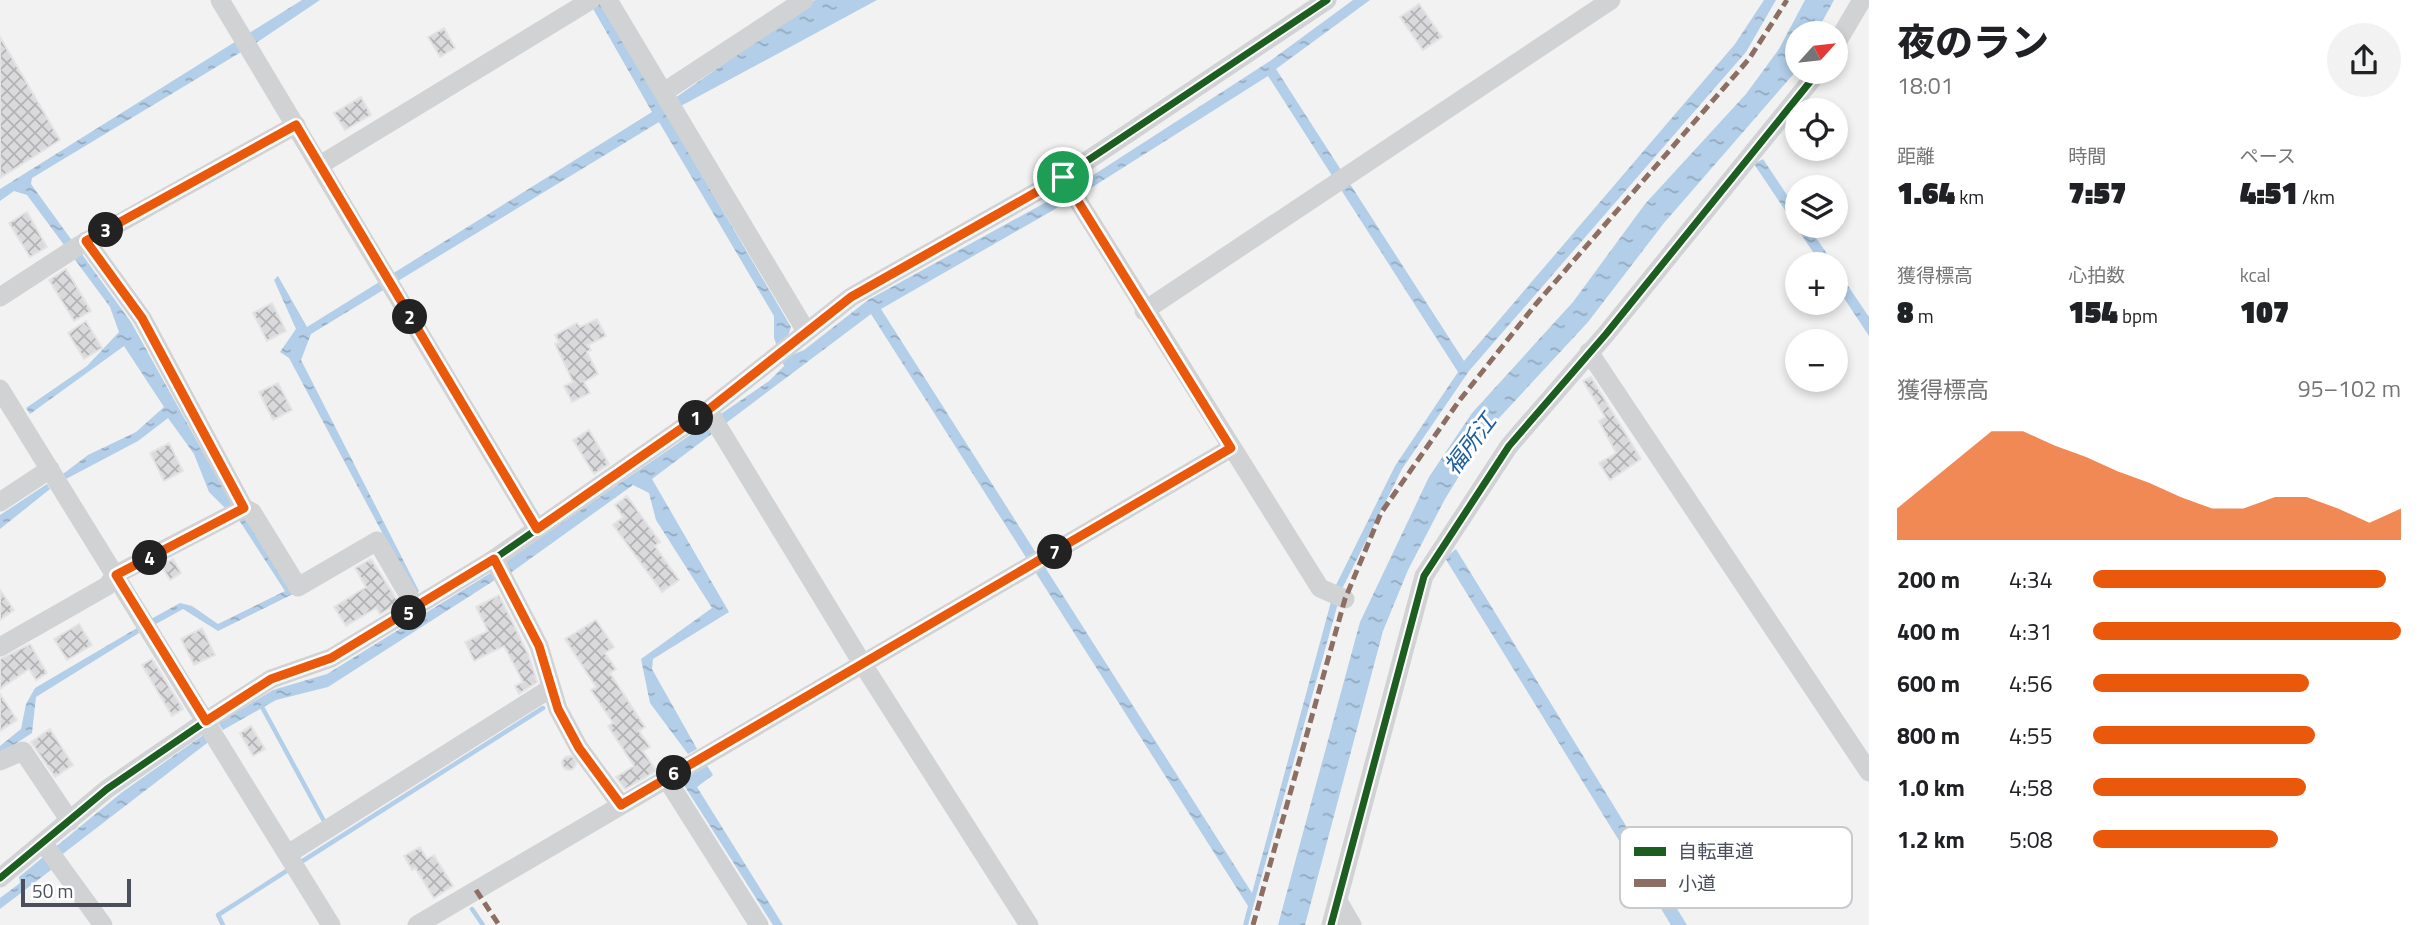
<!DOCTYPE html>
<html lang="ja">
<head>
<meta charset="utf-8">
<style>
	body { margin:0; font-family:"Titillium Web","Noto Sans JP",sans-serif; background:#f2f2f2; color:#202124; height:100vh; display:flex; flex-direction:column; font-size:26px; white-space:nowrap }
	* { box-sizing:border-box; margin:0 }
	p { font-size:23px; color:#757577 }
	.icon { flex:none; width:38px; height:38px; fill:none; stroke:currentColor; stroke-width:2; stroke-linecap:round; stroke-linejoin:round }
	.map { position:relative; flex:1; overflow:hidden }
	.sheet { display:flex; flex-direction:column; background:#fff; width:560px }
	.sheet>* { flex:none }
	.needle { width:46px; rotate:63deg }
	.tools { position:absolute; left:1785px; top:21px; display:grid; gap:14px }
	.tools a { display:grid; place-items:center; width:63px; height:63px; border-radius:50%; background:#fff; box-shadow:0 4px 10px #0003; font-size:35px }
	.scale { position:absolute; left:21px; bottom:18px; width:110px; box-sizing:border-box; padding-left:7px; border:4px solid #4b4f5c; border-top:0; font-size:19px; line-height:24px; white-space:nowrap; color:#4b4f5c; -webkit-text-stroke:5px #fff; paint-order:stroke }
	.pin { position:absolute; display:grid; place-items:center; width:60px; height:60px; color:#fff; margin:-30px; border:4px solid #fff; border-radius:50%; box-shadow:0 2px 7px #0007 }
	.km { position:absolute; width:35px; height:35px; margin:-18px; border-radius:50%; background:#222; color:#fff; font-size:19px; line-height:35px; text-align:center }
	.round { display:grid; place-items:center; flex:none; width:74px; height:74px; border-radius:37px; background:#f2f2f2 }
	.headline { display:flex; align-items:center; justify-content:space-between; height:119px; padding:0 28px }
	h1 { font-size:38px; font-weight:800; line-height:52px }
	.stats { display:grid; grid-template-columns:repeat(3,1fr); gap:10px; height:119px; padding:7px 28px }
	.stats div { display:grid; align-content:center }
	.stats b { font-size:30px; font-weight:800 }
	.stats small { font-size:19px; font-weight:400 }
	.stats p { font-size:19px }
	.chart { height:196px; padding:14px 28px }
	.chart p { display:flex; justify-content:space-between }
	.chart svg { width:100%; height:126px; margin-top:7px; fill:#ea580c; opacity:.7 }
	ul { padding:0 28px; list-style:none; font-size:23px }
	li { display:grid; grid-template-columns:112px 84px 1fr; align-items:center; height:52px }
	li i { height:18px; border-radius:9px; background:#ea580c }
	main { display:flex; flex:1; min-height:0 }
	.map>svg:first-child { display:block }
	.water { fill:url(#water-ripples); fill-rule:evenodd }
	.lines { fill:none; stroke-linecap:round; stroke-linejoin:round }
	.stream { stroke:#b2cee8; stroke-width:4.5 }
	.building { fill:url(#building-cross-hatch); stroke:#e4e4e4; stroke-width:2 }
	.minor { stroke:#d1d2d4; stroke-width:19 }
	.quiet { stroke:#8d6e63; stroke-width:5; stroke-dasharray:10 5; stroke-linecap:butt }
	.cycleway-casing { stroke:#fff; stroke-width:11 }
	.cycleway { stroke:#1b5e20; stroke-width:7 }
	.route-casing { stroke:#fff; stroke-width:14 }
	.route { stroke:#ea580c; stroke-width:9 }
	.labels { text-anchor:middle; stroke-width:6; stroke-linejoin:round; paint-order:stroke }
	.water-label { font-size:23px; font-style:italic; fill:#1c5e9e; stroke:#fff }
	.key { fill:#fff; stroke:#c9cace; stroke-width:2 }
	.key-label { font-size:19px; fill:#4b4f5c }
</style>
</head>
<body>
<main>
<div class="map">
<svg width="1869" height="925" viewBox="0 0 1869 925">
	<defs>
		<pattern id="water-ripples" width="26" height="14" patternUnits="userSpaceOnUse" patternTransform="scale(1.75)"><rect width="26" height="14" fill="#b2cee8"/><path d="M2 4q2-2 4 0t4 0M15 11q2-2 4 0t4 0" fill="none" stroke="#93aabf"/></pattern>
		<pattern id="building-cross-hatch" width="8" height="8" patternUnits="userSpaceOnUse" patternTransform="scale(1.75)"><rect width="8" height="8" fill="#dadadc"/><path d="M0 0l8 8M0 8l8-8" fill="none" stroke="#b3b3b6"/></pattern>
	</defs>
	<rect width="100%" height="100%" fill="#f2f2f2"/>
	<g class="water">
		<polygon points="302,0 320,0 256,43 32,178 31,184 131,322 233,506 226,509 209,492 194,454 168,418 138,441 66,479 63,474 88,455 136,432 164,407 124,346 30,414 26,408 87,366 119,332 110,307 27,195 14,191 0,201 0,189"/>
		<path d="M588,0h12l75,98 140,-98h62l-211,114 125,213 -4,12 7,15 10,-4 64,-50 213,-117 189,-122 83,-61h17l-94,69 188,292 271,-317 29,-44h12l-30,52 -277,319 -67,98 -60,120 -94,336h-5l5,-19 -377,-592 -219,165 77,133 -76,47 -1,10 45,80 -9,5 -38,-51 -9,-44 71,-51 -56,-88 -7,-27 -16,-8 -124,89 -3,-13 263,-180 15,-15 -10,-28v-22l-115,-194 -348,212 -10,26 118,231 -4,3 -126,-236 -9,-6 16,-23 -22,-49 4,-4 29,51 345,-215zM1268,76l190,296 -63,94 -60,121 -83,306 -371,-584 202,-116z"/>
		<polygon points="1805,0 1834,0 1816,33 1797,33 1797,70 1664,223 1588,322 1487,431 1445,499 1408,570 1383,631 1305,925 1278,925 1360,622 1429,477 1472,413 1573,302 1645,204 1746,94 1779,49"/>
		<polygon points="1763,159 1797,210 1797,226 1808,226 1834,264 1821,264 1754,164"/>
		<polygon points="1836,268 1869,317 1869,336 1836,286"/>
		<polygon points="47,484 50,489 0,529 0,515"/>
		<polygon points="244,517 295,593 218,631 183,609 156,624 151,619 180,603 192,606 218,624 285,591 239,520"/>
		<polygon points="1456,549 1687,925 1671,925 1445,558"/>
		<polygon points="492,572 498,578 328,687 276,700 223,730 218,723 273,690 327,674"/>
		<polygon points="137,628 139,633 36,697 32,733 0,754 0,746 21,729 26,704 35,688"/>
		<polygon points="206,733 211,740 51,863 51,870 0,909 0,898 20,883 19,877 121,793"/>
		<polygon points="706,764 713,775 697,787 783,925 773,925 682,782"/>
	</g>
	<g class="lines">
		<g class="stream">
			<polyline points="262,707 324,821"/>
			<polyline points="301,862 543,708"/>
			<polyline points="472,909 483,925"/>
			<polyline points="223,925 218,915 288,870"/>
		</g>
	</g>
	<g class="building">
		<polygon points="1419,4 1442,37 1423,50 1400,17"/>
		<polygon points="444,28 455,48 440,57 428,37"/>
		<polygon points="0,37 60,140 0,178"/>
		<polygon points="361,97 371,115 345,130 334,113"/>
		<polygon points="27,212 47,247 30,257 9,223"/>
		<polygon points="66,269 91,311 74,321 49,280"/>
		<polygon points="272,303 286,331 267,341 253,313"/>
		<polygon points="597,319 606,336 588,345 591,350 587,352 598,374 584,382 590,393 572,402 564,386 573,382 555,344 559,342 555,335 577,323 580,327"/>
		<polygon points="86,321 102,348 84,359 68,333"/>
		<polygon points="1591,377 1641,459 1610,480 1599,463 1616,453 1599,421 1605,417 1583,381"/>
		<polygon points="278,383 292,410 273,420 259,392"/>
		<polygon points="589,430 609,464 594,474 573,440"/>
		<polygon points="169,443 183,471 164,481 150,453"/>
		<polygon points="627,496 660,542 655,546 679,580 662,592 613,525 623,517 615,505"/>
		<polygon points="173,559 181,573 170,580 161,565"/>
		<polygon points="371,559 399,603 380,614 376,608 346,626 334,607 366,587 355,568"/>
		<polygon points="0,590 14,610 0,620"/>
		<polygon points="499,595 529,656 537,682 519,694 515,686 523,682 504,646 474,661 465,642 488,631 476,607"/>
		<polygon points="596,620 614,647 605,653 616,669 610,673 645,727 639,731 650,747 643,751 656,771 625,789 616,777 634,766 608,726 613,723 591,690 596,687 565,639"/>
		<polygon points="79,624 92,645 67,660 54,639"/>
		<polygon points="202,628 215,655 194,665 181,639"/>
		<polygon points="30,644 47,673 36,680 29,669 0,689 0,659"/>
		<polygon points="152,659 183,709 172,716 142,665"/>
		<polygon points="0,694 17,720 0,731"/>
		<polygon points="251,726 265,749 253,756 240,733"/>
		<polygon points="50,729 73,765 55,777 31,742"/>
		<circle cx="569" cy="763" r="7"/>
		<polygon points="420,847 427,859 434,855 453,886 434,898 415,868 412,870 404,856"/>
	</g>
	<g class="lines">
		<g class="minor">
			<polyline points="220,0 537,529"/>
			<polyline points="608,0 806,331"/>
			<polyline points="1836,44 1862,0"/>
			<polyline points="664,92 804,0"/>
			<polyline points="320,165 591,0"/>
			<polyline points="1063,177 1320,588 1345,599"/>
			<polyline points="86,241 142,318 244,508"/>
			<polyline points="0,297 80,245 296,125"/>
			<polyline points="1144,311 1611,0"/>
			<polyline points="1589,352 1869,772"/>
			<polyline points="0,389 331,925"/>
			<polyline points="708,410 862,663 1029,925"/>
			<polyline points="0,502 50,469"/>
			<polyline points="494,559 539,646 558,709 579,748 621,805"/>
			<polyline points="0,647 107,586 115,575 244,508 252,512 298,587 377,541 416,608"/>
			<polyline points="0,761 23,751 70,821"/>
			<polyline points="666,778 759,925"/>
			<polyline points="44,844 103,925"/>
			<polyline points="288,854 551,688"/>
			<polyline points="0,878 107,789 206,721 271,679 331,658 494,559 708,410 851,297 1063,177 1327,0"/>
			<polyline points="1338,901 1352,925"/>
			<polyline points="417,925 1231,448"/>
			<polyline points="1331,925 1424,576 1509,446 1606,334 1818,72"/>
		</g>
		<g class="quiet">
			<polyline points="476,890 499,925"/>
			<polyline points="1253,925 1345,599 1381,513 1459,401 1536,304 1749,59 1787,0"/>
		</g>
		<g class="cycleway-casing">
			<g id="cycleway">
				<polyline points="0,878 107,789 206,721 271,679 331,658 494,559 708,410 851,297 1063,177 1327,0"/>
				<polyline points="1331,925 1424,576 1509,446 1606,334 1818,72"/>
			</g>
		</g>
		<use href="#cycleway" class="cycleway"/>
	</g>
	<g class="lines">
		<g class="route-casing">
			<polygon id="route" points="296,125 537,529 708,410 851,297 1063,177 1231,448 621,805 579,748 558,709 539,646 494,559 331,658 271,679 206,721 116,575 244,508 142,318 86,241"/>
		</g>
		<use href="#route" class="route"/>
	</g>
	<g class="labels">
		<g class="water-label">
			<text transform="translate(1470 444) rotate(-53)" y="8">福所江</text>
		</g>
	</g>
	<rect x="1620" y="827" width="232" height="81" rx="10" class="key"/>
	<rect x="1634" y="847" width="32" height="9" fill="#1b5e20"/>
	<rect x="1634" y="879" width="32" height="8" fill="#8d6e63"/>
	<g class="key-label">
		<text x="1678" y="858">自転車道</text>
		<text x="1678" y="890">小道</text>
	</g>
</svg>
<div class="tools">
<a><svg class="needle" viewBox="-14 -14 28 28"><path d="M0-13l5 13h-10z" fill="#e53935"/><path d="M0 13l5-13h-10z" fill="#757577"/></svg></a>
<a><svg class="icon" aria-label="locate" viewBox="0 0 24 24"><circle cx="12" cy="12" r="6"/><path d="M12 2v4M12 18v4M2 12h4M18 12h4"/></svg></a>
<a><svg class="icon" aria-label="layers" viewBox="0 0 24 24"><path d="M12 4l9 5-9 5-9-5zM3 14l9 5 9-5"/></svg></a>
<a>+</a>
<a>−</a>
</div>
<div class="scale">50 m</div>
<div class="pin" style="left:1063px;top:177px;background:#1e9e55"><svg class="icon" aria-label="arrive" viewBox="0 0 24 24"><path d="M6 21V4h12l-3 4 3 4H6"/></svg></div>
<b class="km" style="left:696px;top:418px">1</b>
<b class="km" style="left:410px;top:317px">2</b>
<b class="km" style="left:106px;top:230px">3</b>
<b class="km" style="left:150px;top:558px">4</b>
<b class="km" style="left:409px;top:613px">5</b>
<b class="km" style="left:674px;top:773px">6</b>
<b class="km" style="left:1055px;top:552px">7</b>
</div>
<section class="sheet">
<div class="headline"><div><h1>夜のラン</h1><p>18:01</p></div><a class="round"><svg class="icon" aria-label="share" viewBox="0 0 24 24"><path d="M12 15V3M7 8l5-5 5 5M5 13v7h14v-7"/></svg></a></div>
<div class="stats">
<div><p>距離</p><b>1.64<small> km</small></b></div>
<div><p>時間</p><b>7:57</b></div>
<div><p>ペース</p><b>4:51<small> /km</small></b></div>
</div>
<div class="stats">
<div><p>獲得標高</p><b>8<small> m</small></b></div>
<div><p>心拍数</p><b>154<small> bpm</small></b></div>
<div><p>kcal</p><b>107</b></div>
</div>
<div class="chart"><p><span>獲得標高</span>95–102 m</p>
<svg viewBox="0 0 160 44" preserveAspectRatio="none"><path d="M0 44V33L10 24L20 15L30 6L40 6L50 11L60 15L70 20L80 24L90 29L100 33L110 33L120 29L130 29L140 33L150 38L160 33V44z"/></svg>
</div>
<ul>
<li><b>200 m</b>4:34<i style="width:95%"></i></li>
<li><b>400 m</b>4:31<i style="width:100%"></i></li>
<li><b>600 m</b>4:56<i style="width:70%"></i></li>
<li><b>800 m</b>4:55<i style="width:72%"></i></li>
<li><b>1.0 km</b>4:58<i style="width:69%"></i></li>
<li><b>1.2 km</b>5:08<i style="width:60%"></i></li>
</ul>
</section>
</main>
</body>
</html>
